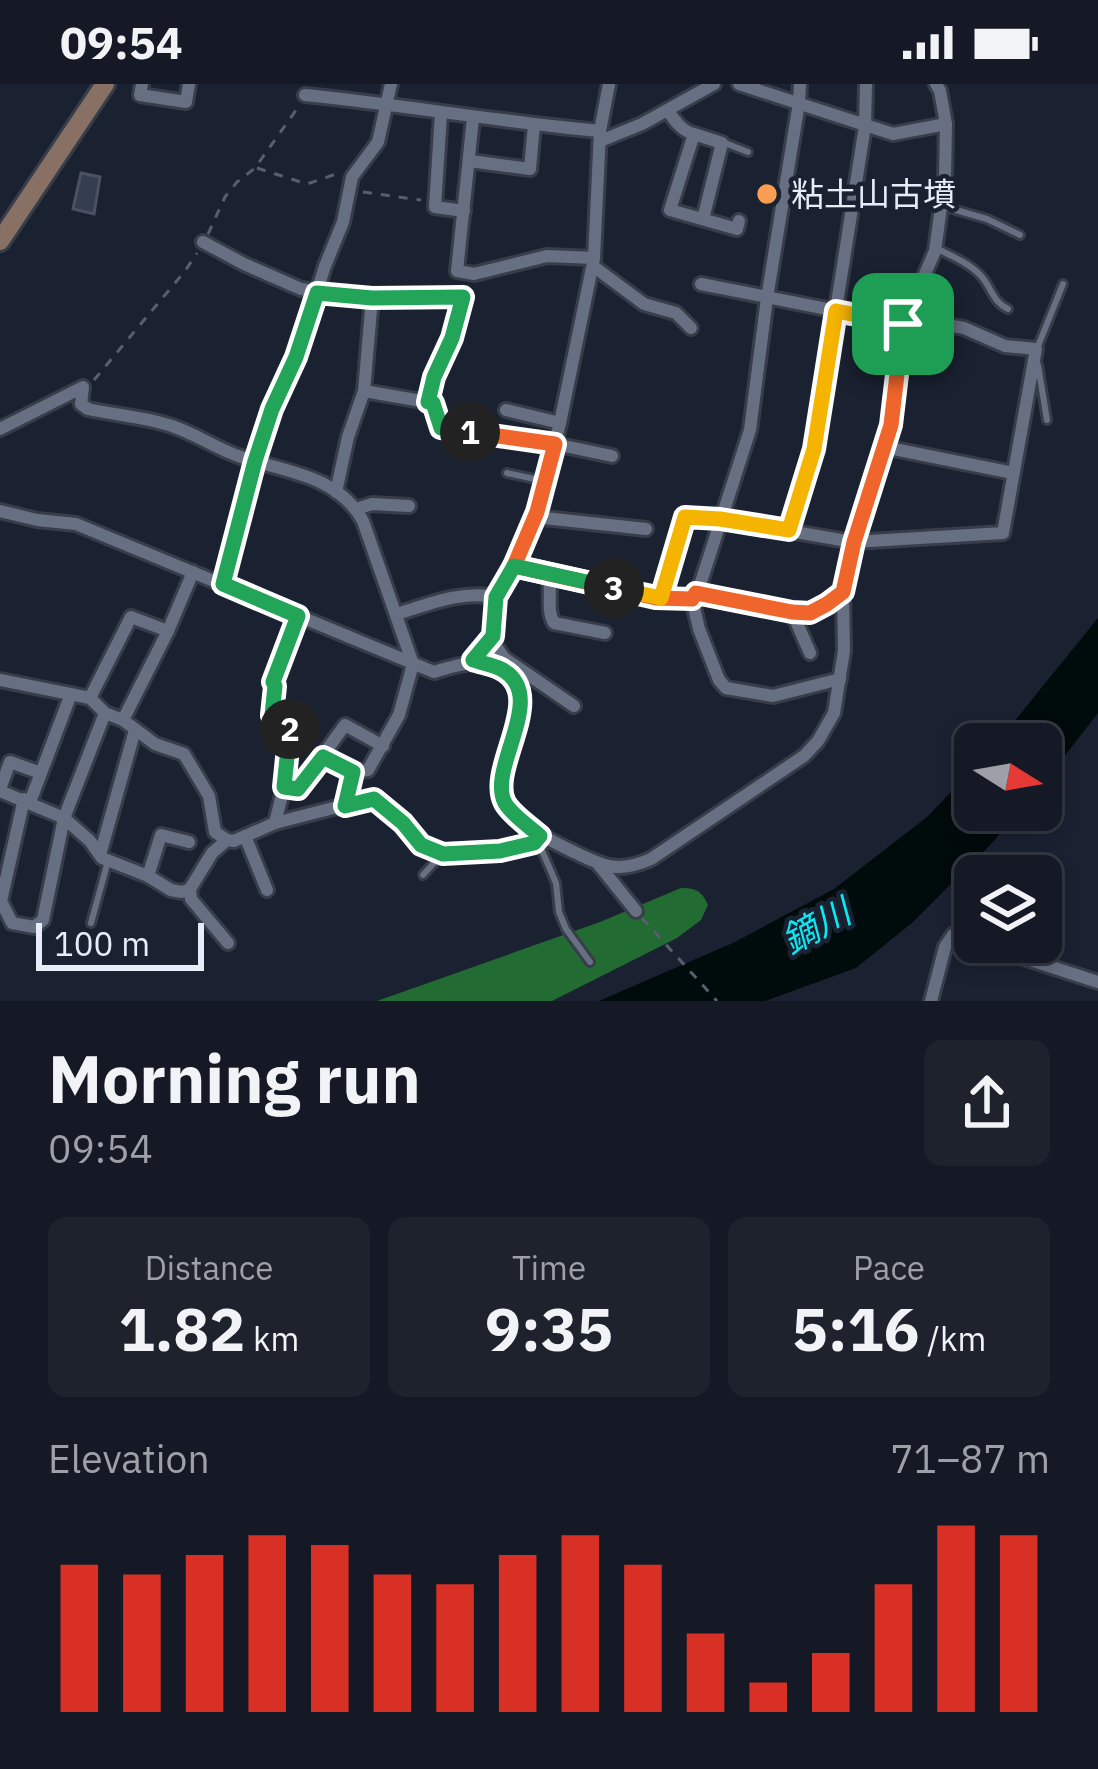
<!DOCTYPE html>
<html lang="en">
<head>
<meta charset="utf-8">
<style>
	body { margin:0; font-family:"IBM Plex Sans","Noto Sans JP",sans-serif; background:#1d222d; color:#f1f3f6; height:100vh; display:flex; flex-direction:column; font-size:45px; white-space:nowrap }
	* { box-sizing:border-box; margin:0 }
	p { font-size:39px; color:#9da0a7 }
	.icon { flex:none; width:66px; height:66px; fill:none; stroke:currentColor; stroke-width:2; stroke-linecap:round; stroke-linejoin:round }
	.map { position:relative; height:917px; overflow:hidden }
	.details { display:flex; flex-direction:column; background:#141925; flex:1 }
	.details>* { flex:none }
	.needle { width:78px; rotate:101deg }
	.buttons { position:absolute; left:954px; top:639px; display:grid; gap:24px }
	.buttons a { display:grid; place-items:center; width:108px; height:108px; border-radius:18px; background:#141925; box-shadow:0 6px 18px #0003,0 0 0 3px #333842; font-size:60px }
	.scale { position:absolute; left:36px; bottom:30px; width:168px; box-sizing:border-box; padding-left:12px; border:6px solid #e7edf7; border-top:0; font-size:33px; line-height:42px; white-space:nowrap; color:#e7edf7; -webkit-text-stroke:9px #1a2131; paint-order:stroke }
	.pin { position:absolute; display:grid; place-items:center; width:102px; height:102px; color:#fff; margin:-51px; border-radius:24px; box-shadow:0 6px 18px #0006 }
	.km { position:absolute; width:60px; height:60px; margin:-30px; border-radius:50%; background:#222; color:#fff; font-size:33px; line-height:60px; text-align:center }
	.round { display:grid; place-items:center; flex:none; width:126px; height:126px; border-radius:18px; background:#1d222d }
	.overview { display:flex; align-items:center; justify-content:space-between; height:204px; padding:0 48px }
	h1 { font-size:66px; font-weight:700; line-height:90px }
	.metrics { display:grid; grid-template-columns:repeat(3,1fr); gap:18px; height:204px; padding:12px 48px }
	.metrics div { display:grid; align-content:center; border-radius:18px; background:#1d222d; text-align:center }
	.metrics b { font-size:60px; font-weight:700 }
	.metrics small { font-size:33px; font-weight:400 }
	.metrics p { font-size:33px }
	.chart { height:336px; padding:24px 48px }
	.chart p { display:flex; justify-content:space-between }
	.chart svg { width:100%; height:216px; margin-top:12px; stroke:#d93025; stroke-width:6 }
	.status { display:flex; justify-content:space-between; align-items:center; height:84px; padding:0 60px; background:#141925; direction:ltr }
	.status svg { height:33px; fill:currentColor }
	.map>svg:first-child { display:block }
	.forest { fill:#226b33 }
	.water { fill:#000b0c }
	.building { fill:#353e4e; stroke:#495163; stroke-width:3 }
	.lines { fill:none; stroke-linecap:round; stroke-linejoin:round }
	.lane-casing { stroke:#373d49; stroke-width:12 }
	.street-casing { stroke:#373d49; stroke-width:18 }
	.secondary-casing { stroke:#373d49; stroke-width:24 }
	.path { stroke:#585e6d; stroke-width:3; stroke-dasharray:9 9; stroke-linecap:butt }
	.lane { stroke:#677083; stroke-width:6 }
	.street { stroke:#677083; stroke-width:12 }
	.secondary { stroke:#897065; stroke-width:18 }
	.split-1-casing { stroke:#fff; stroke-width:24 }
	.split-2-casing { stroke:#fff; stroke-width:24 }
	.split-3-casing { stroke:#fff; stroke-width:24 }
	.split-4-casing { stroke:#fff; stroke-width:24 }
	.split-1 { stroke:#f0652b; stroke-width:15 }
	.split-2 { stroke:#22a559; stroke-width:15 }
	.split-3 { stroke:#22a559; stroke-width:15 }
	.split-4 { stroke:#f5b400; stroke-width:15 }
	.poi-dot { fill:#fb9e51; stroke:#1a2131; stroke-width:4.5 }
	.labels { text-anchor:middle; stroke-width:9; stroke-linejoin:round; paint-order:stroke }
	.poi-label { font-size:33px; fill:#e7edf7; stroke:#1a2131; text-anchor:start }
	.water-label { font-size:36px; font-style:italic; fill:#0be8f3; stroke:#1a2131 }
</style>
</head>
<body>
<div class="status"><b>09:54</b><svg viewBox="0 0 49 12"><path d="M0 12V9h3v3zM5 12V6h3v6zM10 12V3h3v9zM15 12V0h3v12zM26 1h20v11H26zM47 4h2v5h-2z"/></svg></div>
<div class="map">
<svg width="1098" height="917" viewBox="0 0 1098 917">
	<rect width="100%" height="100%" fill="#1a2131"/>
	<path class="forest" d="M681,804c15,0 21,3 27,17l-7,15 -24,18 -125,63h-175l223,-79z"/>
	<g class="water">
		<polygon points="1098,534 1098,629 1041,702 1041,660 996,660"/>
		<polygon points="975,683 975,726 1020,726 992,759 913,838 856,884 765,917 599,917 735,858 834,805 927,733"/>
	</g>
	<polygon class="building" points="81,89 100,93 94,130 73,125"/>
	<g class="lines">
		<g class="lane-casing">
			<g id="lane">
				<polyline points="725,59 748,68"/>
				<polyline points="942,122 987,135 1020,151"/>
				<path d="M936,164c15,8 34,15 46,29 10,12 11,25 26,32"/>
				<polyline points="1036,267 1063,200"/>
				<polyline points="1038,281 1047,336"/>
				<polyline points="507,389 544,397"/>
				<polyline points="662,511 685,433 717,435"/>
				<polyline points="540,756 540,762 556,799 559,828 566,845 590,878"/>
				<polyline points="423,791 443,769"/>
				<polyline points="1041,831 1051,801"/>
				<polyline points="91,839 108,777"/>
			</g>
		</g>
		<g class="street-casing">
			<g id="street">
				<polyline points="142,0 140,11 186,18 189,0"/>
				<polyline points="739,0 893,50 946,40"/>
				<polyline points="800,0 799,19 767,214 750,346 700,501 692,515 699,545 719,596 726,604 773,612 840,595"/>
				<path d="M305,11c99,10 196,27 295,36"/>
				<path d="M668,27c7,10 14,20 26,23l-24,76 67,19 2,-8"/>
				<polyline points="441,29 435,123 464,127"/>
				<polyline points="473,34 457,187 474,190 547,172 594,174"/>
				<polyline points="694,50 722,59 703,135"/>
				<polyline points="600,57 642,40 714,0"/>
				<polyline points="470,77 530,85 534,41"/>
				<polyline points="203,158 244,180 301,205 372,214"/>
				<polyline points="593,182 644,220 676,229 691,244"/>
				<polyline points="701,200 903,240 947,241 964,244 1005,262 1036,265 1003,449 853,458 720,435"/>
				<polyline points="364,307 372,214 463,213"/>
				<polyline points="506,326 560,339"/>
				<path d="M0,345l83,-42 -2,17 7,5c27,6 57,8 84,17 24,8 45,23 69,31 44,15 97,18 122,64l50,143 -14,51 -31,55 -15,2 -8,33 -70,18 -41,18 -7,-1 -12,-8 -6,-36 -25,-42 -29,-10 -32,-24 -18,-7 -15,-15 -90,-18"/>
				<polyline points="884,363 1013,389"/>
				<polyline points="336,408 348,353 364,307 433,319 441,343 555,360 612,372"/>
				<polyline points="356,425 372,420 409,422"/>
				<path d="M0,427l37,9 39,4 358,148c24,-7 59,-20 77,6 29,43 -26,86 -6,125 10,20 48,39 67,48 31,15 45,23 79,8l153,-103 14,-15 16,-28 10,-62 -1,-59 10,-50 38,-117 12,-101 32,-73 10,-73 1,-54 -6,-33 -4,-7"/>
				<polyline points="535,433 646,445"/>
				<polyline points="789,446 814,365 865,42 866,0"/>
				<polyline points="514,482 656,514 692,515"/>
				<path d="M547,489c7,17 -2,35 7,50l51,10"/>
				<polyline points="223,500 255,377 272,325 296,273 325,182 343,138 352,93 378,58 391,0"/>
				<path d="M696,509c23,4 95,24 114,20 13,-3 24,-14 33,-21"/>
				<polyline points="792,528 810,569"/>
				<path d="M397,530c32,-10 66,-24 99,-17"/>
				<polyline points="491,555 504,574 574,622"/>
				<polyline points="473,576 493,552 496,513 537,428 560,339 594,174 600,47 609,0"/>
				<polyline points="90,614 131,533 168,547"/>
				<polyline points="123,636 168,547 193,488"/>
				<polyline points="323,673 353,688"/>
				<polyline points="284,703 298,705 345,641 383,662"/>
				<polyline points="0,705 10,678 41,689"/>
				<polyline points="0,707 64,734 90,757 102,774 148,792 171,806 182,808 190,805 212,769 227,756"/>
				<polyline points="24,715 1,817 12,839 34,843 43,836 64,734 105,629"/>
				<polyline points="30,718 71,610"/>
				<polyline points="345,721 374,715 403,739 421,761 443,769 500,767 534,759 540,752"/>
				<polyline points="275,739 284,703 292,646 272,631 275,602 273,598 298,532"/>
				<polyline points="245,752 267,806"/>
				<polyline points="100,771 135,646"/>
				<polyline points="599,781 636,827"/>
				<polyline points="148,792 161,751 189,758"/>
				<polyline points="190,805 191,815 228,859"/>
				<polyline points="931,917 945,863 953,851 1098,898"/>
			</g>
		</g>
		<g class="secondary-casing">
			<polyline id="secondary" points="0,157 105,0"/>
		</g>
		<g class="path">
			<polyline points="257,84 307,100 339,89"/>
			<polyline points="363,108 421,116"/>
			<polyline points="208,150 225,113 237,98 255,84 299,22"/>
			<polyline points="94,296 185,187 197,169"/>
			<polyline points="431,305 434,293 452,254 460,224"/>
			<polyline points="642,834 717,917"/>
		</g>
		<use href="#lane" class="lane"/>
		<use href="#street" class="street"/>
		<use href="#secondary" class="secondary"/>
	</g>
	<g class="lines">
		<g class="split-1-casing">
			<polyline id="split-1" points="470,348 555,360 537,428 514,482 656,514 692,515 696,509 792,528 810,529 827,520 843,508 854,458 891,341 903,240"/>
		</g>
		<g class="split-2-casing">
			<polyline id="split-2" points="290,645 272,631 275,602 273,598 298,532 223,500 255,377 272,325 296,273 317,209 372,214 463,213 452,254 434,293 428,318 433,319 441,344 470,348"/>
		</g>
		<g class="split-3-casing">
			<path id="split-3" d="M290,645l-6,58 14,2 25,-32 30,15 -8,34 29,-7 29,24 18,22 22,9 57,-3 34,-8 6,-7c-10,-9 -28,-21 -35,-33 -19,-35 46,-108 -4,-134 -8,-4 -19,-6 -28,-9l20,-24 3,-39 18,-31 100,22"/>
		</g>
		<g class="split-4-casing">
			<polyline id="split-4" points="614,504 661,514 685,433 720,435 789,446 814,365 836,227 903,240"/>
		</g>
		<use href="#split-1" class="split-1"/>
		<use href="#split-2" class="split-2"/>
		<use href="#split-3" class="split-3"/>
		<use href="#split-4" class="split-4"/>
	</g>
	<circle class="poi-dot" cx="767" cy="110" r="12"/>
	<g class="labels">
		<g class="poi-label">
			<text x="791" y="122">粘土山古墳</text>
		</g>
		<g class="water-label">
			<text transform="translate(816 842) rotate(-29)" y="13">鏑川</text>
		</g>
	</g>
</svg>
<div class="buttons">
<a><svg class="needle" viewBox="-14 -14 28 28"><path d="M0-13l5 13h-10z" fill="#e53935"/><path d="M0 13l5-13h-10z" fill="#9da0a7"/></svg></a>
<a><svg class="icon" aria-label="layers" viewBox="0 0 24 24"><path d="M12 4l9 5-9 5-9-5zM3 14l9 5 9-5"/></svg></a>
</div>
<div class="scale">100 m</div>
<div class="pin" style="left:903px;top:240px;background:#1e9e55"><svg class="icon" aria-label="arrive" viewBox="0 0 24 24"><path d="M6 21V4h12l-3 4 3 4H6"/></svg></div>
<b class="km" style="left:470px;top:348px">1</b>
<b class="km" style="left:290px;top:645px">2</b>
<b class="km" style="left:614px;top:504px">3</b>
</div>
<section class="details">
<div class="overview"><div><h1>Morning run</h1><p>09:54</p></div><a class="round"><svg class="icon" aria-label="share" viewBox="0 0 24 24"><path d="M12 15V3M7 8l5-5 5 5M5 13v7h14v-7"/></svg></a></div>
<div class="metrics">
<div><p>Distance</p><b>1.82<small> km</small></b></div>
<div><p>Time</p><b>9:35</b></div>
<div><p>Pace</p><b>5:16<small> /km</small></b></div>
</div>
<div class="chart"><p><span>Elevation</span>71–87 m</p>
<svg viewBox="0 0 160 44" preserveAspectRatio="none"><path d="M5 44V14M15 44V16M25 44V12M35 44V8M45 44V10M55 44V16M65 44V18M75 44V12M85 44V8M95 44V14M105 44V28M115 44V38M125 44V32M135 44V18M145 44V6M155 44V8"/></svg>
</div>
</section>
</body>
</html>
